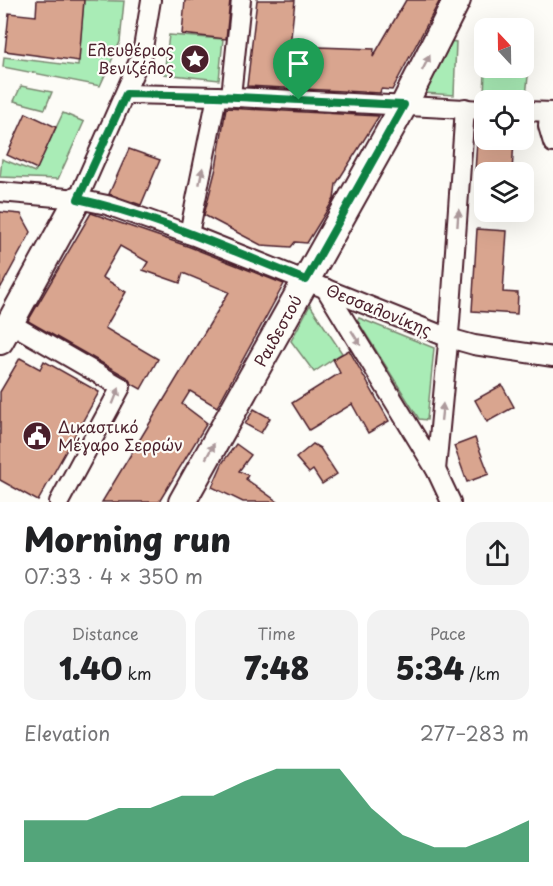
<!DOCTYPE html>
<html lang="en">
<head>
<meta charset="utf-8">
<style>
	body { margin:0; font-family:"Playpen Sans",sans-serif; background:#f2f2f2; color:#202124; height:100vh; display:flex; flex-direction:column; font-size:22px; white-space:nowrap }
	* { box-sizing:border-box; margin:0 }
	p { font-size:20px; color:#757577 }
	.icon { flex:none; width:33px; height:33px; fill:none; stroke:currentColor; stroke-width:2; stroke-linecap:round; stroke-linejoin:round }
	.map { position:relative; height:502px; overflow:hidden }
	.details { display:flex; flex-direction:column; background:#fff; flex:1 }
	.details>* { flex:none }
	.needle { width:39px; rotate:338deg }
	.controls { position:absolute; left:474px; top:18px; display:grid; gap:12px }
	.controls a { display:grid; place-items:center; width:60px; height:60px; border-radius:12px; background:#fff; box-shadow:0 6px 24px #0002; font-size:30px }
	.pin { position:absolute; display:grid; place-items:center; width:51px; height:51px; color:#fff; margin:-62px -26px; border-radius:50% 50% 50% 0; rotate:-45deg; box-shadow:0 0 6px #0007 }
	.pin .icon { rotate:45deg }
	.round { display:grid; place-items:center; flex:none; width:63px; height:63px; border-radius:18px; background:#f2f2f2 }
	.head { display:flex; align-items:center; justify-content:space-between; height:102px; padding:0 24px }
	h1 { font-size:33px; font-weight:800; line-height:45px }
	.metrics { display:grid; grid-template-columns:repeat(3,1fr); gap:9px; height:102px; padding:6px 24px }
	.metrics div { display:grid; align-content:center; border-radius:15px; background:#f2f2f2; text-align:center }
	.metrics b { font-size:30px; font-weight:800 }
	.metrics small { font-size:16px; font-weight:400 }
	.metrics p { font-size:16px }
	.chart { height:168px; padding:12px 24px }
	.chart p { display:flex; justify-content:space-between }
	.chart svg { width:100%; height:108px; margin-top:6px; fill:#0b8043; opacity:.7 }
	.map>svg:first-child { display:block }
	.green { fill:#a9ecb6; stroke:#7a8670; stroke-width:1.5 }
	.building { fill:#d9a58f; stroke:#4a1f2b; stroke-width:1.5 }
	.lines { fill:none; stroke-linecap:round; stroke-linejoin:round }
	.street-casing { stroke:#4a1f2b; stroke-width:22 }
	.secondary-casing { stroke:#4a1f2b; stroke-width:30 }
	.street { stroke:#fdfcf7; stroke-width:18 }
	.secondary { stroke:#fdfcf7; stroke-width:26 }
	.oneway { fill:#ac999b }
	.route-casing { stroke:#fff; stroke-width:12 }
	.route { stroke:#0b8043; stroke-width:8 }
	.labels { text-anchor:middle; stroke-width:4.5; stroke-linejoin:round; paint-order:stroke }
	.poi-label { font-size:16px; fill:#4a1f2b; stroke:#fdfcf7; text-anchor:end }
	.street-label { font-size:16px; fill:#4a1f2b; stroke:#fdfcf7 }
</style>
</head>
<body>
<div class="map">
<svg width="553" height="502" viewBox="0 0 553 502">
	<rect width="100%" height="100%" fill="#fdfcf7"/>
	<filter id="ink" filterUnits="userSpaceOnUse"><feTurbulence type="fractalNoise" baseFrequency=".0167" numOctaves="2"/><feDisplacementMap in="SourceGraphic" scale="12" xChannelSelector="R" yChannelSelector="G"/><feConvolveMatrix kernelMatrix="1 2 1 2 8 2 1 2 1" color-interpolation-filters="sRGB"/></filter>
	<g filter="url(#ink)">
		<g class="green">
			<polygon points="84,0 124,1 120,42 100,86 3,67 4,57 78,66"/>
			<polygon points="169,35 223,39 219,80 164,74"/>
			<polygon points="450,41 456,42 454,95 423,93"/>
			<polygon points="485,72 528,76 526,97 484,95"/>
			<polygon points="21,86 52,92 45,109 14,101"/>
			<polygon points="63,113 84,122 58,179 0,177 2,159 35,172"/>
			<polygon points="310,305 342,353 314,372 291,341"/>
			<polygon points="359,318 434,348 427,420 419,419 357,320"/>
		</g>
		<g class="building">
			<polygon points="37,0 84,0 79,61 5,51 9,13 36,16"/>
			<polygon points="185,0 230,0 226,39 182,34"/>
			<polygon points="257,0 295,0 290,46 374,49 373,57 406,0 440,0 392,90 381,89 380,93 247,86"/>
			<polygon points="226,108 379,116 336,184 334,199 307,243 295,242 291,247 261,245 204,215 216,168"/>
			<polygon points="26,113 56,127 37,169 7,155"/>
			<polygon points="477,140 514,140 512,172 475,172"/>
			<polygon points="129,149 160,160 141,205 109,194"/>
			<polygon points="0,212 21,214 31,232 0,289"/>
			<polygon points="91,213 190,247 284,284 217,407 190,391 182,404 207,423 159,502 102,502 229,292 183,273 180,283 143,270 148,262 120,246 102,277 126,292 105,328 158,359 141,389 132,384 127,377 28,321"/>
			<polygon points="477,229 507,231 503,292 518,293 517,314 472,311"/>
			<polygon points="349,350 389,421 368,433 352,404 309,430 292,403 340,373 333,359"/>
			<polygon points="20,358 40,369 44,361 99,392 38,501 0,480 0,392"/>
			<polygon points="502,385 514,407 487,422 475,400"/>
			<polygon points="254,409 270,418 261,433 245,424"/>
			<polygon points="475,438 489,474 467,482 454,446"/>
			<polygon points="236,444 251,455 239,471 248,475 246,479 278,502 243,502 212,487 223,462"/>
			<polygon points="313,444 320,448 337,474 322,484 313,470 309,473 296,458"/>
		</g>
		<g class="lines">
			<g class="street-casing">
				<g id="street">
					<polyline points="126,94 217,96 484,110"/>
					<polyline points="231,96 241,0"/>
					<polyline points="524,111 553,112"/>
					<polyline points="549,113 548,126 553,143"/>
					<polyline points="0,192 78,199 107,205 194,236 449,338 474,345 553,357"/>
					<polyline points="78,199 142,54 151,0"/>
					<polyline points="189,234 217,96"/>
					<polyline points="325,288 436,470 451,502"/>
					<polyline points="10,323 121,387 59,502"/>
					<polyline points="436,470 450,322 465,108"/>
				</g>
			</g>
			<g class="secondary-casing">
				<g id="secondary">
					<polyline points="0,341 78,199"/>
					<polyline points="182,502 404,105 457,0"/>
				</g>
			</g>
			<use href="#street" class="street"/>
			<use href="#secondary" class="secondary"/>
		</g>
		<defs><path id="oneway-solid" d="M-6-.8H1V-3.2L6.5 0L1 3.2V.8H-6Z" transform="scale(1.5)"/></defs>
		<g class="oneway">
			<use href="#oneway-solid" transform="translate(426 63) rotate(-63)"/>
			<use href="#oneway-solid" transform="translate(201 176) rotate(-79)"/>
			<use href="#oneway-solid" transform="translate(458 218) rotate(-86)"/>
			<use href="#oneway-solid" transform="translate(356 338) rotate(58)"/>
			<use href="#oneway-solid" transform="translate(116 396) rotate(-68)"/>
			<use href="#oneway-solid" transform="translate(442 412) rotate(-84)"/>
			<use href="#oneway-solid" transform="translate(210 451) rotate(-61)"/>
		</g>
	</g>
	<g class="lines" filter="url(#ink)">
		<g class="route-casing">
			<path id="route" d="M126,94l90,2 188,9 -98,175c-74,-29 -149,-64 -228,-81z"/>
		</g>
		<use href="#route" class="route"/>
	</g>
	<defs>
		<g id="sight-disc" transform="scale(1.5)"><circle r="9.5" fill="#4a1f2b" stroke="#fdfcf7"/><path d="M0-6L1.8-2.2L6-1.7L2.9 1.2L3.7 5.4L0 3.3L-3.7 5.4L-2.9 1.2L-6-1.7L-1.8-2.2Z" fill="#fff"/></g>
		<g id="civic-disc" transform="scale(1.5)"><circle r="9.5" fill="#4a1f2b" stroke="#fdfcf7"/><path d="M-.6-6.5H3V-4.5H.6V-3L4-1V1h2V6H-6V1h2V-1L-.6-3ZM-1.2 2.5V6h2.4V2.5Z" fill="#fff"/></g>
	</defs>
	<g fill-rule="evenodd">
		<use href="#sight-disc" x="195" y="59"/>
		<use href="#civic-disc" x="37" y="436"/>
	</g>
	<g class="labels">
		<g class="poi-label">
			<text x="174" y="56">Ελευθέριος<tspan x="174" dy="18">Βενιζέλος</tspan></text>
			<text x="58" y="433" text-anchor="start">Δικαστικό<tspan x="58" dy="18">Μέγαρο Σερρών</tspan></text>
		</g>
		<g class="street-label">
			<text transform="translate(379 310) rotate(22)" y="6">Θεσσαλονίκης</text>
			<text transform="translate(278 331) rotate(-61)" y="6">Ραιδεστού</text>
		</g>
	</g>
</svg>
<div class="controls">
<a><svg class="needle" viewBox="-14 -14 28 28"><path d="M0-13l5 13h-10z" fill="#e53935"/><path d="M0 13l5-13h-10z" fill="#757577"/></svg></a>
<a><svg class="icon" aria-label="locate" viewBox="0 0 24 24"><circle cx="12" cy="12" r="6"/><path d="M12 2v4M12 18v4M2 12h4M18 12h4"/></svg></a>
<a><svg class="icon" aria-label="layers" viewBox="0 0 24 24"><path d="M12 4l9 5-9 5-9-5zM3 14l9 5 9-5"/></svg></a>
</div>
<div class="pin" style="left:299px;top:100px;background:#1e9e55"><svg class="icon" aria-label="arrive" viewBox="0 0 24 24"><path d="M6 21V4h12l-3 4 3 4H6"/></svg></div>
</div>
<section class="details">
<div class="head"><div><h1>Morning run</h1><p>07:33 · 4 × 350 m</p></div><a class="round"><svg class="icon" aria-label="share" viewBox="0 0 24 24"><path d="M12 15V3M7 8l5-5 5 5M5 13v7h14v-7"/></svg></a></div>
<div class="metrics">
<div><p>Distance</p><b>1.40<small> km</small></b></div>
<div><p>Time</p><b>7:48</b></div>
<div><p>Pace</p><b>5:34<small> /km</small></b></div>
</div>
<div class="chart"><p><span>Elevation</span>277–283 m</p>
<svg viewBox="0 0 160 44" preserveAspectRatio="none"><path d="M0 44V27L10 27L20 27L30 22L40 22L50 17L60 17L70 11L80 6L90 6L100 6L110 22L120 33L130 38L140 38L150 33L160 27V44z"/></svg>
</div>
</section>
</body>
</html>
